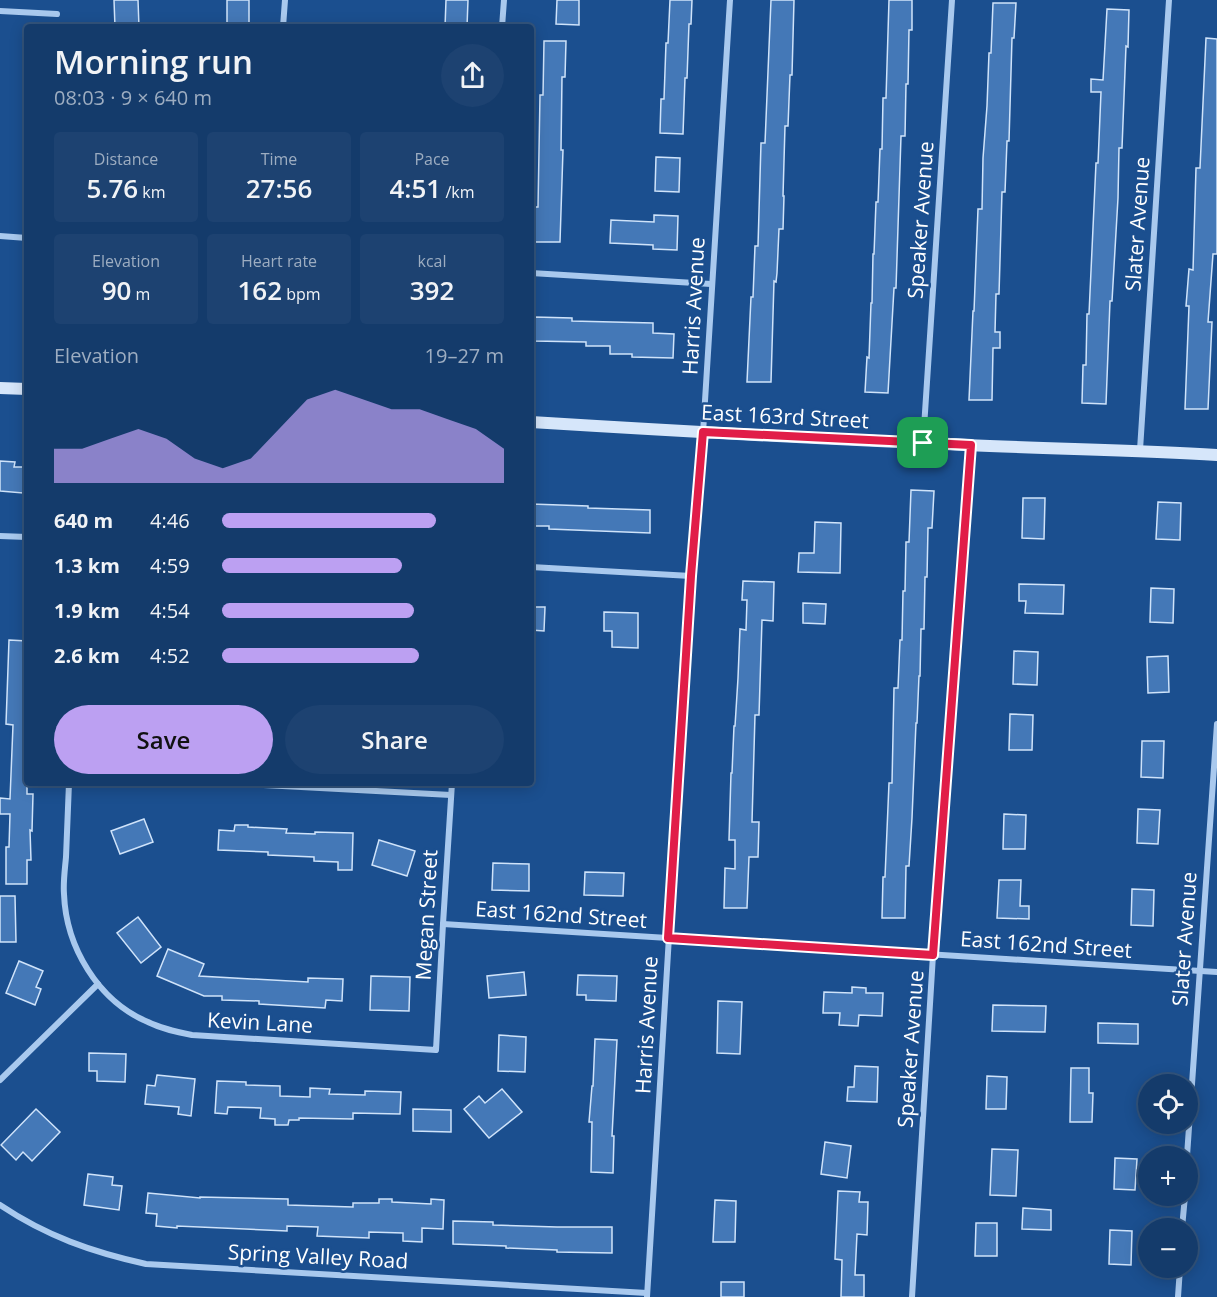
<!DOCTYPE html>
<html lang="en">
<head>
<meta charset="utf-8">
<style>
	body { margin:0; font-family:"Open Sans",sans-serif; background:#1d4271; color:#f1f3f6; height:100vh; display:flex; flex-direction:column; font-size:22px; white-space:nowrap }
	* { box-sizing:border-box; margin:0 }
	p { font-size:20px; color:#9dadc1 }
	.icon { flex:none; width:33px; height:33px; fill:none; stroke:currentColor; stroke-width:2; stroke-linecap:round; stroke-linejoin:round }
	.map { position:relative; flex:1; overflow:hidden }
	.drawer { position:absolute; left:24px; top:24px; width:510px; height:762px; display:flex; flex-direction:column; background:#143b6b; border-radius:6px; box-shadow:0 3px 15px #0003,0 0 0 2px #33557e }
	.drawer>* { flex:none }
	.controls { position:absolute; left:1138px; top:1074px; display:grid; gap:12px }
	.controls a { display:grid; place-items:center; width:60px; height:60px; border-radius:50%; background:#143b6b; box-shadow:0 3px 15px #0003,0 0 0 2px #33557e; font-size:30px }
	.pin { position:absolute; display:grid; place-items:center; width:51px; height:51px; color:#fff; margin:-26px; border-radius:12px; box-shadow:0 3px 9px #0006 }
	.round { display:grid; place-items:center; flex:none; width:63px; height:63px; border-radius:32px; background:#1d4271 }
	.head { display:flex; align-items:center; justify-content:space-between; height:102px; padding:0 30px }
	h1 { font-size:33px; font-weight:600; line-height:45px }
	.stats { display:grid; grid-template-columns:repeat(3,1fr); gap:9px; height:102px; padding:6px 30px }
	.stats div { display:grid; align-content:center; border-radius:6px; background:#1d4271; text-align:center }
	.stats b { font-size:26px; font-weight:600 }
	.stats small { font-size:16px; font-weight:400 }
	.stats p { font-size:16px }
	.chart { height:168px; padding:12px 30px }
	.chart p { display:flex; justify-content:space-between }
	.chart svg { width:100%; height:108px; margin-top:6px; fill:#bca0f2; opacity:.7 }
	.cta { display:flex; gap:12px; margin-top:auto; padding:12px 30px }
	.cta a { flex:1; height:69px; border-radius:36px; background:#bca0f2; color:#111; font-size:24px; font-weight:600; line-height:69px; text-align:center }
	.cta a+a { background:#1d4271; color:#f1f3f6 }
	ul { padding:0 30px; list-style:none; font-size:20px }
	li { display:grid; grid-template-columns:96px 72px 1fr; align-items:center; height:45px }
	li i { height:15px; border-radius:8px; background:#bca0f2 }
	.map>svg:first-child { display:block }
	.building { fill:#4478b7; stroke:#cfe3fa; stroke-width:1.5 }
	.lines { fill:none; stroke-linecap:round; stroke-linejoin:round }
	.street { stroke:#a9c9ee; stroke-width:6 }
	.secondary { stroke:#d6e6fa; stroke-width:12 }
	.route-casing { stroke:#fff; stroke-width:12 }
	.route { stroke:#e11d48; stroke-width:8 }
	.labels { text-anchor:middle; stroke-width:5; stroke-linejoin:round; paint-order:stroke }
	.street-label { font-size:21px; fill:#fff; stroke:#1b4f8f }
</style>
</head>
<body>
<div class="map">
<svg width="1217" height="1297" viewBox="0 0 1217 1297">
	<rect width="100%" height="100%" fill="#1b4f8f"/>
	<g class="building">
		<polygon points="114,0 138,0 139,27 115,27"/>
		<rect x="227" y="0" width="22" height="27"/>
		<polygon points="446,0 468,0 467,27 445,27"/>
		<polygon points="557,0 579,0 579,25 556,24"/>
		<polygon points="670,0 692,0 691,24 689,24 687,78 685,78 683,134 660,133 661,99 664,99 666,43 668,43"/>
		<polygon points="771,0 794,0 792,75 790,75 788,126 785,126 783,196 784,196 783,229 779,229 777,273 776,282 774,281 771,382 747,382 751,297 753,297 755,246 758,246 761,143 765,143"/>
		<polygon points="889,0 912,0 912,30 909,30 908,84 906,84 905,136 901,136 896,288 894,288 888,393 865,392 867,357 869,358 871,303 872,303 873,254 874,254 876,202 878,202 880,149 882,149 883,98 886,98"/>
		<polygon points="993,3 1016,3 1014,38 1012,38 1009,141 1007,141 1005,192 1002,192 999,294 996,294 995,332 1000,332 1000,348 993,348 992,400 969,400 973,311 974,311 978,209 982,209 983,158 987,106 989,53 991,53"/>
		<polygon points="1107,9 1129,10 1128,47 1126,46 1122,148 1119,148 1118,198 1112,301 1110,301 1106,404 1082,403 1083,365 1086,365 1087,314 1089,314 1096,163 1098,163 1101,92 1091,92 1091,79 1103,80"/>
		<polygon points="1206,38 1217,39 1217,254 1213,254 1208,322 1212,322 1208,409 1185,409 1189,306 1186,306 1189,269 1193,270 1196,168 1200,168"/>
		<polygon points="544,41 566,41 565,77 562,77 561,150 563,150 560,242 534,242 535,207 538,207 540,95 543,95"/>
		<polygon points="656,157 680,158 679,192 655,191"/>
		<polygon points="654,215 678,216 677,250 653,249 653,245 610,243 611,220 654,222"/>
		<polygon points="534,317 572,318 572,321 653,323 653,333 674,334 673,358 632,357 632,354 610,354 610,346 586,346 586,342 534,341"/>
		<polygon points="0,461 15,462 14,467 24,467 23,493 0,491"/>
		<polygon points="911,490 934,491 932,528 928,528 927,577 925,577 924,629 921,629 920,676 919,676 917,723 916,723 912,818 909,866 906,866 905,918 882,918 883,877 885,877 889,783 892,783 894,688 898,688 900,640 902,640 903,591 905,591 906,542 909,542"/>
		<polygon points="1023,498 1045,498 1044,539 1022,538"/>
		<polygon points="1158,502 1181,503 1180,540 1156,539"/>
		<polygon points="531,504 588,506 588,508 650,510 650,533 549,529 549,526 531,526"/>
		<polygon points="815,522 841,523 840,573 798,572 799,553 814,553"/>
		<polygon points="743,581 774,582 773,621 762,620 759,715 755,715 752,822 759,822 758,857 749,857 747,908 724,908 725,868 735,869 735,840 729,840 731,773 732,773 734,726 735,726 738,678 740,629 746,630 747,600 742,600"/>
		<polygon points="1019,584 1064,585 1063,614 1025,613 1026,601 1019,601"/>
		<polygon points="1151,588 1174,589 1173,623 1150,622"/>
		<polygon points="803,603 826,604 825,624 803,623"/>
		<polygon points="531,607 545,607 544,631 531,630"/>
		<polygon points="604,612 638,613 638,648 612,647 612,631 604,631"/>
		<polygon points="9,640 27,641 27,794 33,794 32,831 30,830 31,860 27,860 27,884 6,884 6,847 9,847 10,814 0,814 0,798 10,799 13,725 6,724"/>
		<polygon points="1014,651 1038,652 1037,685 1013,684"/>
		<polygon points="1168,656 1169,692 1148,693 1147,657"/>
		<polygon points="1010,714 1033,715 1032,750 1009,750"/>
		<polygon points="1142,741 1164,741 1163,778 1141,777"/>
		<polygon points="1138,809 1160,810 1158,844 1137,843"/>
		<polygon points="1004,814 1026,815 1025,849 1003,849"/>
		<polygon points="144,819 153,842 120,854 111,831"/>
		<polygon points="235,825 248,825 248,827 287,829 286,833 315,834 315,832 353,833 352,870 338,870 338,862 314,861 314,857 268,855 268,852 218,850 219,830 234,831"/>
		<polygon points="379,840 415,851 407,876 372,865"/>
		<polygon points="493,863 529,864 529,891 492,890"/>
		<polygon points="585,872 624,873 623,896 584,895"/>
		<polygon points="999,880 1021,880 1020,906 1029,906 1029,919 997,918"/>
		<polygon points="1132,889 1154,890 1153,926 1131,925"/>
		<polygon points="0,896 15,896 16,942 0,942"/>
		<polygon points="138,917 161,947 141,963 117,933"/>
		<polygon points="168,949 204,964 199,976 308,982 308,978 343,979 342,1001 326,1000 325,1008 259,1004 259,1001 222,1000 222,996 204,996 157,976"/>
		<polygon points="19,961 43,971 36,987 41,989 35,1005 6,993"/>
		<polygon points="524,972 526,995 489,998 487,976"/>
		<polygon points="578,975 617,976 616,1001 586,1000 586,995 577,995"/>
		<polygon points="371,976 410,977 409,1011 370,1010"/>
		<polygon points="852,987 866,988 866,993 883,993 882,1016 859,1015 858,1026 839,1025 840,1013 823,1013 824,992 852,993"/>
		<polygon points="718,1001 742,1002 740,1054 717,1053"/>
		<polygon points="993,1005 1046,1006 1045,1032 992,1031"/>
		<polygon points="1098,1023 1138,1024 1138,1044 1098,1043"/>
		<polygon points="499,1035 526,1037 525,1072 498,1071"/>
		<polygon points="595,1039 617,1040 612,1136 614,1136 613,1173 591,1172 592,1122 589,1122 592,1086 593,1086"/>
		<polygon points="89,1053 126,1054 125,1082 97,1081 97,1071 89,1071"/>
		<polygon points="855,1066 878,1067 877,1102 847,1101 848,1087 854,1087"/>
		<polygon points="1071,1068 1089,1068 1089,1093 1093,1093 1092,1122 1070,1122"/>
		<polygon points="157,1075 195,1079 191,1116 178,1114 179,1107 145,1104 147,1085 155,1086"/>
		<polygon points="987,1076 1007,1077 1006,1109 986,1109"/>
		<polygon points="217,1081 246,1082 246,1085 280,1086 280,1096 310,1097 310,1088 330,1089 329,1094 365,1095 365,1091 401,1092 400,1114 353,1113 353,1119 299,1118 299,1120 289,1120 288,1125 275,1125 275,1119 260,1118 261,1108 228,1107 227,1114 215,1113"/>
		<polygon points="502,1089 522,1112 489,1138 464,1109 479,1096 485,1103"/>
		<polygon points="36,1109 60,1132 32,1161 23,1152 16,1160 1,1145"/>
		<polygon points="413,1109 451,1110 451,1132 413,1131"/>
		<polygon points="825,1142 851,1146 847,1178 821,1174"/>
		<polygon points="992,1149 1018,1150 1016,1196 990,1195"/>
		<polygon points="1115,1158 1137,1159 1135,1190 1114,1189"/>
		<polygon points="88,1174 113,1177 112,1185 122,1186 119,1210 84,1205"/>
		<polygon points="838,1191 860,1192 859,1202 868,1202 867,1235 857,1234 855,1275 864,1275 864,1297 841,1297 842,1260 835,1259"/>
		<polygon points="148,1193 200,1198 200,1197 288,1199 288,1205 353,1207 353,1203 379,1203 379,1199 392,1199 392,1202 431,1204 431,1199 444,1200 443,1229 422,1228 422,1242 403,1241 403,1233 369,1232 369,1238 317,1236 318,1227 287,1226 287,1231 177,1226 177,1228 156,1226 157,1214 146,1213"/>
		<polygon points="715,1200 736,1201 735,1242 713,1242"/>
		<polygon points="1023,1208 1051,1210 1051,1230 1022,1229"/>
		<polygon points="453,1221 493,1222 493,1225 557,1227 612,1227 612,1253 557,1252 557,1250 506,1248 506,1246 453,1244"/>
		<polygon points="976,1223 997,1223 997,1256 975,1256"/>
		<polygon points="1110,1230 1132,1231 1131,1265 1109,1264"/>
		<rect x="721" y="1282" width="23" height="15"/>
	</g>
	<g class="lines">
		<g class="street">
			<polyline points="0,11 57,14"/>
			<polyline points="283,27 285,0"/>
			<polyline points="502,27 504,0"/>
			<polyline points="0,236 27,238"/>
			<polyline points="531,273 711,284"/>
			<polyline points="923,443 952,0"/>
			<polyline points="1140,450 1169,0"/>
			<polyline points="0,536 27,537"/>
			<polyline points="531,567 691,576"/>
			<path d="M69,783c-1,25 -2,49 -3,74 -1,12 -3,25 -2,37 2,53 34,107 84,128 14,7 29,10 44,13l244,15 7,-126 9,-141"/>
			<polyline points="226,783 451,795"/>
			<polyline points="443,924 1217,972"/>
			<polyline points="0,1080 98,984"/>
			<polyline points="1187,1156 1217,724"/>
			<path d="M0,1205c46,31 92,47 146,59l501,29"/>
			<polyline points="1182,1228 1185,1196"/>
			<polyline points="647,1297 691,576 703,433 730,0"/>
			<polyline points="912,1297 933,955 971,446"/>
			<polyline points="1178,1297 1180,1268"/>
		</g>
		<g class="secondary">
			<polyline points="0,388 27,389"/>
			<path d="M531,422c145,9 291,17 436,23 83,4 167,5 250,10"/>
		</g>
	</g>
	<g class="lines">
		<g class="route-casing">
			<polygon id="route" points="703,432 971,445 933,955 668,938 691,576"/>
		</g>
		<use href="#route" class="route"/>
	</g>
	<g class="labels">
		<g class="street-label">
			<text transform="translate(921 220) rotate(-86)" y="7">Speaker Avenue</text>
			<text transform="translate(1138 224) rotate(-86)" y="7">Slater Avenue</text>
			<text transform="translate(694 306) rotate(-87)" y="7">Harris Avenue</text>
			<text transform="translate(785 417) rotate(3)" y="7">East 163rd Street</text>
			<text transform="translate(427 915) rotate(-87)" y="7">Megan Street</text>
			<text transform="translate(561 915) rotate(4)" y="7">East 162nd Street</text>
			<text transform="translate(1185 939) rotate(-86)" y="7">Slater Avenue</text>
			<text transform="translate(1046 945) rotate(4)" y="7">East 162nd Street</text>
			<text transform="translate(260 1023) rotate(3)" y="7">Kevin Lane</text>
			<text transform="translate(647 1025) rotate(-87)" y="7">Harris Avenue</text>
			<text transform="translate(911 1049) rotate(-86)" y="7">Speaker Avenue</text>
			<text transform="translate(318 1257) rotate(3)" y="7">Spring Valley Road</text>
		</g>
	</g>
</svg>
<div class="controls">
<a><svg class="icon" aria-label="locate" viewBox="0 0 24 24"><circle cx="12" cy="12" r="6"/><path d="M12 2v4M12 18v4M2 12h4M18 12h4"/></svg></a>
<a>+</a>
<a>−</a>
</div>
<div class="pin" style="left:923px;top:443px;background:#1e9e55"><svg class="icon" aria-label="arrive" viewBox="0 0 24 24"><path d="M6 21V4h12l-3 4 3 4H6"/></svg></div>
<section class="drawer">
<div class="head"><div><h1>Morning run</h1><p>08:03 · 9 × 640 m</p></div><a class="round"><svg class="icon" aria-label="share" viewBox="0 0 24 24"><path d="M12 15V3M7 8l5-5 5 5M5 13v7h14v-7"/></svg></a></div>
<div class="stats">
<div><p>Distance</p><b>5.76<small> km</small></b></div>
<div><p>Time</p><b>27:56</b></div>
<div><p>Pace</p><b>4:51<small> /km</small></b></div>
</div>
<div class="stats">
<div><p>Elevation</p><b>90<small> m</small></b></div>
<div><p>Heart rate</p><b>162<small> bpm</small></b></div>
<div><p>kcal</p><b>392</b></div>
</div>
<div class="chart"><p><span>Elevation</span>19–27 m</p>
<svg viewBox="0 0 160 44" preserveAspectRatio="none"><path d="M0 44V30L10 30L20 26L30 22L40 26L50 34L60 38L70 34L80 22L90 10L100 6L110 10L120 14L130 14L140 18L150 22L160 30V44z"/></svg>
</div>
<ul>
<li><b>640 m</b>4:46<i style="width:76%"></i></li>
<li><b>1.3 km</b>4:59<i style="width:64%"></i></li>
<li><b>1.9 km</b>4:54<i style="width:68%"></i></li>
<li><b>2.6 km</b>4:52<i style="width:70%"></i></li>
</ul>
<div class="cta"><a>Save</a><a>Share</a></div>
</section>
</div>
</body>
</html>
